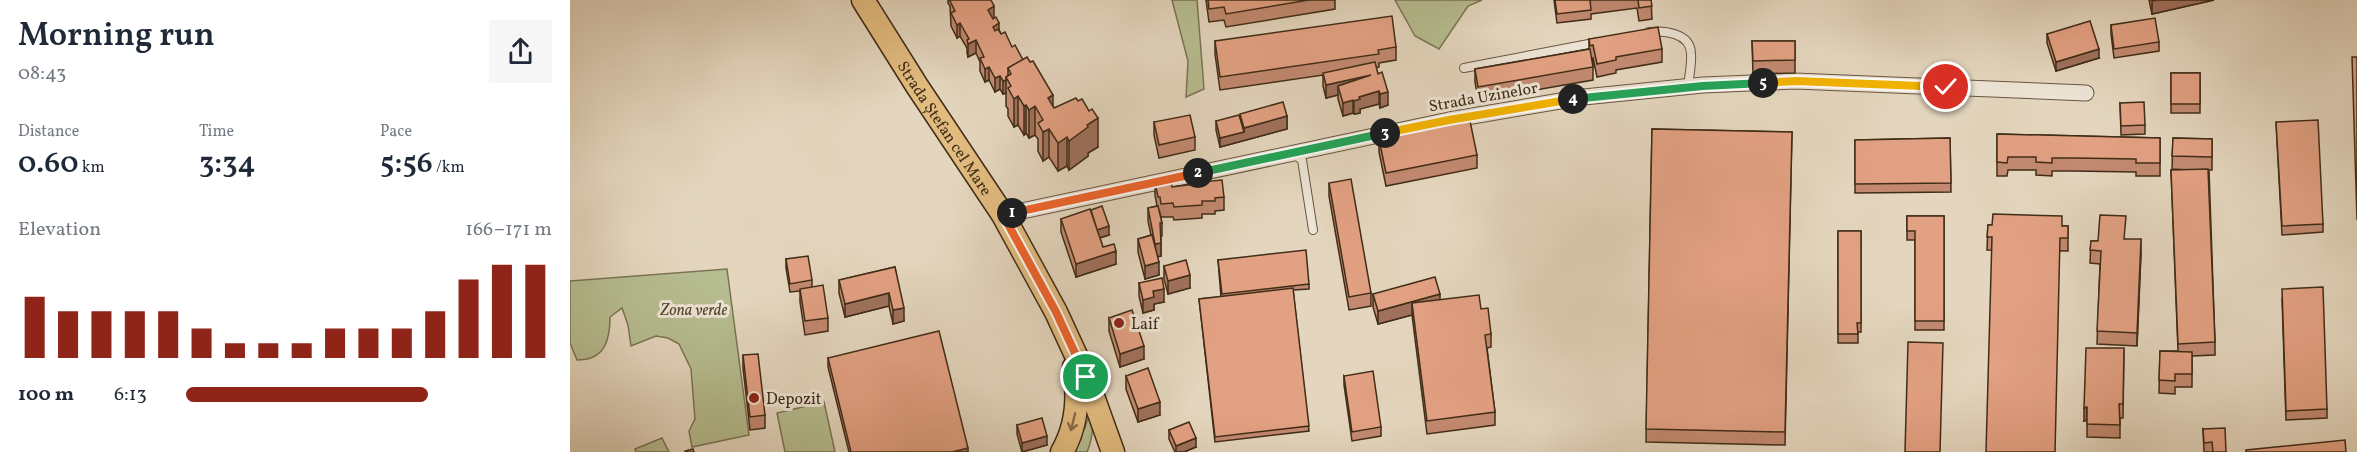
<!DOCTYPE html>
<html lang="en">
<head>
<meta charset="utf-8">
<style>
	body { margin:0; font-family:Vollkorn,serif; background:#f6f6f7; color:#1f2937; height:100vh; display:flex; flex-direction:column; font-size:22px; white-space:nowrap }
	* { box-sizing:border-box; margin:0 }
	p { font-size:20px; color:#747a83 }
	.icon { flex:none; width:33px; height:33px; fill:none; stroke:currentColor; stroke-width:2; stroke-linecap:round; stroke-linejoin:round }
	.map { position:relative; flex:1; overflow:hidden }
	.details { display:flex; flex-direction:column; background:#fff; width:570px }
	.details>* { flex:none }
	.pin { position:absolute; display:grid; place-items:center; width:51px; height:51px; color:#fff; margin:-26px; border:3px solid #fff; border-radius:50%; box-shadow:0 2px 6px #0007 }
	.km { position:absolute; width:30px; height:30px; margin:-15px; border-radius:50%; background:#222; color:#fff; font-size:16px; line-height:30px; text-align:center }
	.round { display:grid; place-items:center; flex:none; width:63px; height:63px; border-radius:0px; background:#f6f6f7 }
	.headline { display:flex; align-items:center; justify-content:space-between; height:102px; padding:0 18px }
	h1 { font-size:33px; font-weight:600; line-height:45px }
	.metrics { display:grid; grid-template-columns:repeat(3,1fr); gap:9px; height:102px; padding:6px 18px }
	.metrics div { display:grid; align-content:center }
	.metrics b { font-size:30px; font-weight:600 }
	.metrics small { font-size:16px; font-weight:400 }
	.metrics p { font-size:16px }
	.chart { height:168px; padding:12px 18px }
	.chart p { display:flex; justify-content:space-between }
	.chart svg { width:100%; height:108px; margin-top:6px; stroke:#8f2418; stroke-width:6 }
	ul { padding:0 18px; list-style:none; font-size:20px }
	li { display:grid; grid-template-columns:96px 72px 1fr; align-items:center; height:45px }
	li i { height:15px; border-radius:8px; background:#8f2418 }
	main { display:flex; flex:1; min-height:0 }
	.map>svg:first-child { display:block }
	.green { fill:#b6bd90; stroke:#7b7454; stroke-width:1.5 }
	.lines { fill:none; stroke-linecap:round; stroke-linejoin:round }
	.service-casing { stroke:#695641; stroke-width:10 }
	.minor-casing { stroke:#695641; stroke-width:17 }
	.primary-casing { stroke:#402c17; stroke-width:25 }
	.service { stroke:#ede4d5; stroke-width:8 }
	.minor { stroke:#ede4d5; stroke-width:15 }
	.primary { stroke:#e2bb7f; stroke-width:22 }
	.wall { fill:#c38a71; stroke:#402c17; stroke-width:1.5 }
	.shaded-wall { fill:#9f715c; stroke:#402c17; stroke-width:1.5 }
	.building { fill:#e3a183; stroke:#402c17; stroke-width:1.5 }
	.oneway { stroke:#896c46 }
	.split-1-casing { stroke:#fff; stroke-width:12 }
	.split-2-casing { stroke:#fff; stroke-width:12 }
	.split-3-casing { stroke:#fff; stroke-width:12 }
	.split-4-casing { stroke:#fff; stroke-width:12 }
	.split-5-casing { stroke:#fff; stroke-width:12 }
	.split-6-casing { stroke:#fff; stroke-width:12 }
	.split-1 { stroke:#f0652b; stroke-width:8 }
	.split-2 { stroke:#f0652b; stroke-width:8 }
	.split-3 { stroke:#22a559; stroke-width:8 }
	.split-4 { stroke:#f5b400; stroke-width:8 }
	.split-5 { stroke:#22a559; stroke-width:8 }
	.split-6 { stroke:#f5b400; stroke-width:8 }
	.poi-dot { fill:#8f2418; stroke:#ede4d5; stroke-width:2 }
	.labels { text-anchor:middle; stroke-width:6; stroke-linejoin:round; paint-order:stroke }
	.street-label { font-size:16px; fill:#402c17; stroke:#ede4d5 }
	.park-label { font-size:16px; font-style:italic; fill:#58492f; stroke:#ede4d5 }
	.poi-label { font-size:16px; fill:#402c17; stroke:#ede4d5; text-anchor:start }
</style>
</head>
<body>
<main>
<section class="details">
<div class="headline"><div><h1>Morning run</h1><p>08:43</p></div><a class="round"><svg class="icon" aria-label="share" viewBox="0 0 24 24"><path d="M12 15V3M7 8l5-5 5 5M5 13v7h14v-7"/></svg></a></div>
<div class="metrics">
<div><p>Distance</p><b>0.60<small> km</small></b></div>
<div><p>Time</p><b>3:34</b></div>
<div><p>Pace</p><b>5:56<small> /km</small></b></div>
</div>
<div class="chart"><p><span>Elevation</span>166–171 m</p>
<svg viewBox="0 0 160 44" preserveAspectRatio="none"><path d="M5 44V19M15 44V25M25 44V25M35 44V25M45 44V25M55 44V32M65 44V38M75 44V38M85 44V38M95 44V32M105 44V32M115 44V32M125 44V25M135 44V12M145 44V6M155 44V6"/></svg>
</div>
<ul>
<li><b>100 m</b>6:13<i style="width:66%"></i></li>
</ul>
</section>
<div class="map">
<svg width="1787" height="452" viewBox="0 0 1787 452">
	<rect width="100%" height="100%" fill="#e4d6be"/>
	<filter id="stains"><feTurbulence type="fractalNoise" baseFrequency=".00333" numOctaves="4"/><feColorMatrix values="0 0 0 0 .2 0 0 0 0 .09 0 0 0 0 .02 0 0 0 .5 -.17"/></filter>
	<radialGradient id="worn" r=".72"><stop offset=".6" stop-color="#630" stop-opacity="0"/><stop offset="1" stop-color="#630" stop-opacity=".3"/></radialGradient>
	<g class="green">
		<polygon points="602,0 627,0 634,89 616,97 618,61"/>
		<polygon points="825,0 912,0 898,6 869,49 845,36"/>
		<path d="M157,269l22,166 -57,12 -3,-16 6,-12 -4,-50 -12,-25 -11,-6 -12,-2 -25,10 -3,-21 -6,-17 -12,9c0,23 -5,43 -33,43l-7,-17v-62z"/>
		<polygon points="254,402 265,452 215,452 207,413"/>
		<path d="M520,411c4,14 3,27 -3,41h-16l14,-24z"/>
		<polygon points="92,438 99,452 66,452 65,449"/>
	</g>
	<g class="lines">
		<g class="service-casing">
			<g id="service">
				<path d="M1079,32c15,-2 41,1 42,21 1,11 -2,23 -3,34"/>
				<polyline points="894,68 1029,42"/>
				<polyline points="724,154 732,160 743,230"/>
			</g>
		</g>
		<g class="minor-casing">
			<polyline id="minor" points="433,215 879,120 1014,97 1133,85 1225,81 1516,93"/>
		</g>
		<g class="primary-casing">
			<g id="primary">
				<path id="s1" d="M293,0l54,86 86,129 53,97 30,65 27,75"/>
				<path d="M492,452c15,-26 17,-56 12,-85"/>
			</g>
		</g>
		<use href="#service" class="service"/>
		<use href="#minor" class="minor"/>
		<use href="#primary" class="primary"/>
	</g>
	<g class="wall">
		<polygon points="378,0 413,0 424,18 431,34 453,60 484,108 528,147 518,153 518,156 499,170 497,166 488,171 479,157 473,161 468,151 468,139 465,135 459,138 456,133 454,135 448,125 444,127 438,116 438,109 436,106 436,93 433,94 430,89 425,92 419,80 415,82 410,71 410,62 406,53 398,57 397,53 397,48 390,36 387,38 381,26 380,6 378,3"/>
		<polygon points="636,0 765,0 765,9 656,27 654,20 639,22"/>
		<polygon points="984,0 1081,0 1082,19 1069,21 1067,8 1021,14 1021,19 987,23"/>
		<polygon points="1579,0 1644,0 1582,14"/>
		<polygon points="1541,25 1589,42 1589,51 1544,58 1541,34"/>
		<polygon points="1477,34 1529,58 1486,71 1477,43"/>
		<polygon points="1019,39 1092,49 1092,62 1046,70 1046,73 1027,77 1023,58 1022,59 1023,67 1023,80 908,100 905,82 905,69 1019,49"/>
		<polygon points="645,41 826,47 826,60 809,63 809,67 806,68 818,105 810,108 809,104 790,109 790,113 784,114 783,113 773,116 768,99 768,95 756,98 753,86 753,75 650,90 645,54"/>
		<polygon points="1182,41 1225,41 1225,73 1183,74"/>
		<rect x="1601" y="73" width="29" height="40"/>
		<polygon points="1550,103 1575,125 1575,134 1551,135"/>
		<polygon points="717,116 717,129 650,147 646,130 646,121"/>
		<polygon points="584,122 625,137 625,150 589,158 584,135"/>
		<polygon points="1706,122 1753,224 1753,232 1712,235"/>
		<polygon points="1082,129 1222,132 1215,445 1076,442"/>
		<polygon points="1427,134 1590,138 1590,176 1566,176 1566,172 1504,171 1482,171 1482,176 1466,175 1466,170 1438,170 1437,176 1427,176"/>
		<polygon points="1380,138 1381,192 1285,193 1285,140"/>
		<polygon points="1603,138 1642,139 1642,170 1639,170 1645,342 1645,355 1622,356 1622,387 1605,387 1605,394 1589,393 1590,351 1608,351 1601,170 1618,170 1602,169"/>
		<polygon points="809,139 907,155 907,168 816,186 809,152"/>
		<polygon points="624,179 631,182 654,197 654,210 645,211 645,214 632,214 632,218 604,220 603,217 591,217 589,210 592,223 592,236 591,236 591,256 587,257 589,275 575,279 568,252 568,239 581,235 578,221 578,208 587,206 585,195 585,182 602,187 624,184"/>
		<polygon points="759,183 801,293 801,306 779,310 759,196"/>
		<polygon points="1337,216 1374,216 1374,330 1345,330 1345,240 1337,240"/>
		<polygon points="491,219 539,235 530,238 533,247 546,264 506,277 491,232"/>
		<polygon points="1418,225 1498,226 1498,251 1417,250"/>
		<polygon points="1268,231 1291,231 1291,332 1288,332 1288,343 1268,343"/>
		<polygon points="1555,239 1571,252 1567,346 1527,344 1530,264 1520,263 1521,241 1528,241"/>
		<polygon points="216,259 242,280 242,287 258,318 258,331 235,335 230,302 230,291 220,292 216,268"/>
		<polygon points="648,260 739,284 739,289 723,290 739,431 645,442 629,299 651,297"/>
		<polygon points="594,266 620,288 598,294 594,279"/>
		<polygon points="325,267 334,321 323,324 319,306 275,317 269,293 269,280"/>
		<polygon points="569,283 594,302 584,304 584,310 573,313 569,296"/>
		<polygon points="803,294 870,300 911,309 921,334 921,347 917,348 925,412 925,425 857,434 842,315 808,324 803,307"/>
		<polygon points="1712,298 1757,409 1757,418 1716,420"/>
		<polygon points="539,318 574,359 550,367 539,331"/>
		<polygon points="1554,348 1553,418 1550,418 1550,438 1517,437 1517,420 1514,421"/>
		<polygon points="173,355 195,415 195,428 180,430 173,368"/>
		<polygon points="258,358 398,452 279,452 258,367"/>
		<polygon points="556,376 590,415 568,422 556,389"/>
		<polygon points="774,376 811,427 811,436 782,441 774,385"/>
		<polygon points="447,425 477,445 452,452 447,434"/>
		<polygon points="1633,429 1656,452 1634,452"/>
		<polygon points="599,430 626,447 614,452 605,452 599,439"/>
	</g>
	<g class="shaded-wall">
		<polygon points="1586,0 1644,0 1582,14 1582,1"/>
		<polygon points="424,6 424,19 418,23 418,10"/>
		<polygon points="390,23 390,36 387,38 387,25"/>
		<polygon points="429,23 429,36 423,40 423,27"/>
		<polygon points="406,40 406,53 398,57 398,44"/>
		<polygon points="1529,49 1529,58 1486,71 1486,62"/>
		<polygon points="419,67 419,80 415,82 415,69"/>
		<polygon points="801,75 768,86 768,95 756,98 756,85"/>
		<polygon points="430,76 430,89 425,92 425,78"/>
		<polygon points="436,80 436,93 433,94 433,81"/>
		<polygon points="809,91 809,104 790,109 790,113 784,114 784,101 789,97"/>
		<polygon points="818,92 818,105 810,108 810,94"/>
		<polygon points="483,95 483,123 478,98"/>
		<polygon points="448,96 448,125 444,127 444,99"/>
		<polygon points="783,100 783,113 773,116 773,103"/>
		<polygon points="456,105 456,133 454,135 454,106"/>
		<polygon points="465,106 465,135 459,138 459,110"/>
		<polygon points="717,116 717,129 650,147 650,138 674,132 674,128"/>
		<polygon points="528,118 528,147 518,153 518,156 499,170 499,141 517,125"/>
		<polygon points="479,129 479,157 473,161 473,132"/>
		<polygon points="497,137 497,166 488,171 488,143"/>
		<polygon points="539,226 539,235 526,239 526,230"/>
		<polygon points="1571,239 1571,252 1567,346 1567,333"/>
		<polygon points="591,243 591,256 585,257 585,244"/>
		<polygon points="546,251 546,264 506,277 506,264"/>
		<polygon points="589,262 589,275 575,279 575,266"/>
		<polygon points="620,275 620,288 598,294 598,281"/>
		<polygon points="594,289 594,302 584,304 584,310 573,313 573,300 583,291"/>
		<polygon points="319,293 319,306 275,317 275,304"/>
		<polygon points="870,294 870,307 842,303 842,315 808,324 808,311"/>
		<polygon points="334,308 334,321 323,324 323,310"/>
		<polygon points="574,346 574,359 550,367 550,354"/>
		<polygon points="590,402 590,415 568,422 568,409"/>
		<polygon points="1517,407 1517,420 1514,421 1514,408"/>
		<polygon points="477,436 477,445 452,452 452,443"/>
		<polygon points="626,438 626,447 614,452 606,452 606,446"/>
		<polygon points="398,448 398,452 382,452"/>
	</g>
	<g class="building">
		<polygon points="381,0 421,0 424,6 418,10 423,19 426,17 429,23 423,27 425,31 428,29 431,34 435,32 442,47 445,45 453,60 438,68 438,76 436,77 436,80 433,81 430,76 425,78 419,67 415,69 410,58 414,57 406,40 398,44 397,40 399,39 390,23 387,25 381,13 385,11 380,1"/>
		<polygon points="638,0 739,0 656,14 654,7 639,9"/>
		<polygon points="985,0 1020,0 1021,10 987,14"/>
		<polygon points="1068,0 1081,0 1082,6 1069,8"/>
		<polygon points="822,16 826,47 808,50 809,54 650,77 645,41"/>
		<polygon points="1585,18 1589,42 1544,49 1541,25"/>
		<polygon points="1520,21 1529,49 1486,62 1477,34"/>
		<polygon points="1088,27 1092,49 1046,57 1046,60 1027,64 1023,45 1020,46 1019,39"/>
		<polygon points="1182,41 1225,41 1225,60 1183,61"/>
		<polygon points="1020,49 1023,67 908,87 905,69"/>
		<polygon points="457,57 460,62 463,61 483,95 478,98 484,108 506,98 508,101 512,99 519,111 522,109 528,118 517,125 518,127 499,141 497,137 488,143 479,129 473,132 468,123 473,120 465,106 459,110 456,105 454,106 448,96 444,99 438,88 441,86 436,77 441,74 438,68"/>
		<polygon points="1782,57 1787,57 1787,220"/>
		<polygon points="805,62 808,74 812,72 818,92 810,94 809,91 789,97 790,99 784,101 783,100 773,103 768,86 801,75 756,85 753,73"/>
		<rect x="1601" y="73" width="29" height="31"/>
		<polygon points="713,102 717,116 674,128 670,114"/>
		<polygon points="1574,102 1575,125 1551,126 1550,103"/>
		<polygon points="620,115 625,137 589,145 584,122"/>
		<polygon points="669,115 674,132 650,138 646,121"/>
		<polygon points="1748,120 1753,224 1712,226 1706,122"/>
		<polygon points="900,121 907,155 816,173 809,139"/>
		<polygon points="1082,129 1222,132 1215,432 1076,429"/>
		<polygon points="1427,134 1590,138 1590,163 1566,163 1566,159 1504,158 1482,158 1482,163 1466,162 1466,157 1438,157 1437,163 1427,162"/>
		<polygon points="1380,138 1381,183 1285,184 1285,140"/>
		<polygon points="1603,138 1642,139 1642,157 1602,156"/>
		<polygon points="1638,169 1645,342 1608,344 1601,170"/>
		<polygon points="629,178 631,182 652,180 654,197 645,198 645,201 632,201 632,205 604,207 603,203 591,204 590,197 588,197 585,182 601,180 602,187 625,184 624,179"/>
		<polygon points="781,179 801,293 779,297 759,183"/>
		<polygon points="532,206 539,226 527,230 521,210"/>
		<polygon points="588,206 592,223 590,223 591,243 585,244 578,208"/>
		<polygon points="520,209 533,247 544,244 546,251 506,264 491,219"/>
		<polygon points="1423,214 1492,216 1492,226 1498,226 1498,238 1490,238 1485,452 1416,452 1422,237 1417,237 1418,225 1422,225"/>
		<polygon points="1530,215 1556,216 1554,239 1571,239 1567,333 1527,331 1531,251 1520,250 1521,241 1528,241"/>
		<polygon points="1337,216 1374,216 1374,321 1345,321 1345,231 1337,231"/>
		<polygon points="1268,231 1291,231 1291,323 1287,323 1288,334 1268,334"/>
		<polygon points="582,235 589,262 575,266 568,239"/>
		<polygon points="736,250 739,284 652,294 648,260"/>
		<polygon points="238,256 242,280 220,284 216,259"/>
		<polygon points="616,260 620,275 598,281 594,266"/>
		<polygon points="325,267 334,308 323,310 319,293 275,304 269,280"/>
		<polygon points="865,277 870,294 808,311 803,294"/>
		<polygon points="592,278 594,289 583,291 584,297 573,300 569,283"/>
		<polygon points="253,285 258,318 235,321 230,289"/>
		<polygon points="1753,287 1757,409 1716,411 1712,289"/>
		<polygon points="723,288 739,426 645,437 629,299"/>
		<polygon points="909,295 911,309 918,308 921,334 915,335 925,412 857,421 842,303"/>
		<polygon points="562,310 574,346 550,354 539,318"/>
		<polygon points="369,331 398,448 382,452 281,452 258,358"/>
		<polygon points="1338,342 1373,343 1370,452 1335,452"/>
		<polygon points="1516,348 1554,348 1553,404 1549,404 1550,425 1517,424 1517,407 1514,408"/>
		<polygon points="1590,351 1622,352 1622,374 1605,374 1605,381 1589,380"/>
		<polygon points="188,354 195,415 180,417 173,355"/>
		<polygon points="578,368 590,402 568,409 556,376"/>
		<polygon points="803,371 811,427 782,432 774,376"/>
		<polygon points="472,418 477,436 452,443 447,425"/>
		<polygon points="619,422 626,438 606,446 599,430"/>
		<polygon points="1655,428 1656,452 1643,452 1642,442 1634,443 1633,429"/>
		<polygon points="1775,440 1776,452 1676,452 1676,450"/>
		<polygon points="123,449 124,452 115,452 115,451"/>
	</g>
	<defs><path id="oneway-shaft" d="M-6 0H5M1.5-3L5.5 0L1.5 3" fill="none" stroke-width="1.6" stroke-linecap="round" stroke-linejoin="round" transform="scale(1.5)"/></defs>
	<use class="oneway" href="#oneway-shaft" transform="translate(503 422) rotate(104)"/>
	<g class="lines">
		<g class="split-1-casing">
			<polyline id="split-1" points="442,213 433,215 486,312 516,377"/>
		</g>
		<g class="split-2-casing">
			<polyline id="split-2" points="442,213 628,173"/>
		</g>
		<g class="split-3-casing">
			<polyline id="split-3" points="628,173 815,133"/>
		</g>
		<g class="split-4-casing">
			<polyline id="split-4" points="815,133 879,120 1003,99"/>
		</g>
		<g class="split-5-casing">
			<polyline id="split-5" points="1003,99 1133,86 1193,83"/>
		</g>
		<g class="split-6-casing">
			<polyline id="split-6" points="1193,83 1226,81 1376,87"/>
		</g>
		<use href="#split-1" class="split-1"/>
		<use href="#split-2" class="split-2"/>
		<use href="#split-3" class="split-3"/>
		<use href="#split-4" class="split-4"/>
		<use href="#split-5" class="split-5"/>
		<use href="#split-6" class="split-6"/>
	</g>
	<g class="poi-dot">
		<circle cx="549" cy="323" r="6"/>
		<circle cx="184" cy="398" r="6"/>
	</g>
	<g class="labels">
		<g class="street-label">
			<text transform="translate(913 96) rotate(-10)" y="6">Strada Uzinelor</text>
			<text dy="6" stroke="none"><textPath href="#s1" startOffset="152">Strada Ștefan cel Mare</textPath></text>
		</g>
		<g class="park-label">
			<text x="124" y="315">Zona verde</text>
		</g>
		<g class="poi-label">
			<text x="561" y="329">Laif</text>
			<text x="196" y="404">Depozit</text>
		</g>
	</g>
	<rect width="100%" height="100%" filter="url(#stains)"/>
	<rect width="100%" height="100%" fill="url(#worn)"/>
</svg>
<div class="pin" style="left:516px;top:377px;background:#1e9e55"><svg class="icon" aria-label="arrive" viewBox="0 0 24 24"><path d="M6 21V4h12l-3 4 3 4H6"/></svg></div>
<div class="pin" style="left:1376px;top:87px;background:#d93025"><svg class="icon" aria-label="check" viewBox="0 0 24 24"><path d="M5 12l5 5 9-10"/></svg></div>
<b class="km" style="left:442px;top:213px">1</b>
<b class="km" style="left:628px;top:173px">2</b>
<b class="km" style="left:815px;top:133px">3</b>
<b class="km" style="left:1003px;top:99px">4</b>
<b class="km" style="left:1193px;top:83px">5</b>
</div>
</main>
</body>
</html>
